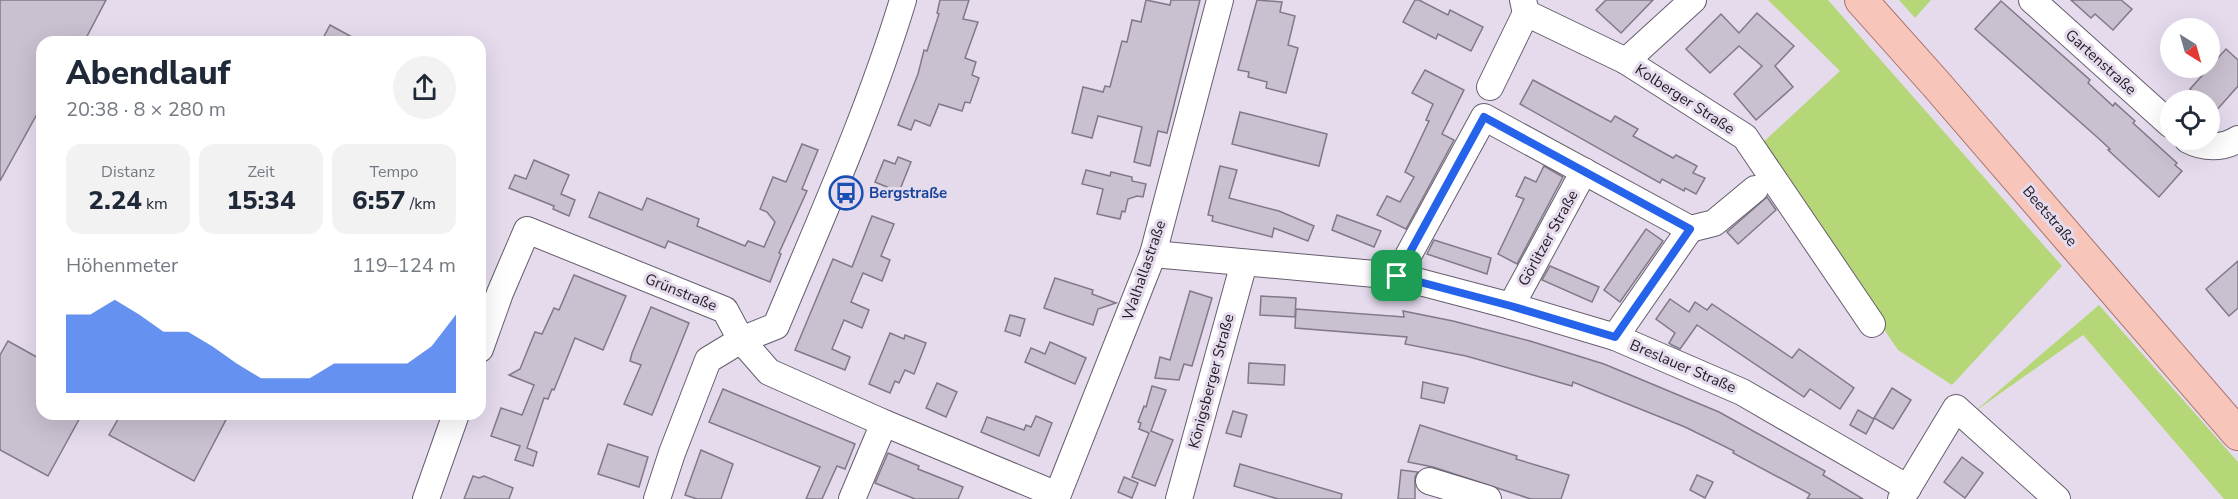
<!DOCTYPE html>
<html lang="de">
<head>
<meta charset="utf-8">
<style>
	body { margin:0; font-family:"Nunito Sans",sans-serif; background:#f2f2f3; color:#1f2937; height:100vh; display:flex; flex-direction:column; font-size:22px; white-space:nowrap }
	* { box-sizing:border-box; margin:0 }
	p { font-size:20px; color:#747a83 }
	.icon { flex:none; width:33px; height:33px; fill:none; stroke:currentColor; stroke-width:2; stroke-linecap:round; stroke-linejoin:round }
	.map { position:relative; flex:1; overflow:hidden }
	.details { position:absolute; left:36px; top:36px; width:450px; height:384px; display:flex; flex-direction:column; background:#fff; border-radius:18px; box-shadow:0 6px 24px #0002 }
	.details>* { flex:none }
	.needle { width:39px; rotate:143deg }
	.fabs { position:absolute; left:2160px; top:18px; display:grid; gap:12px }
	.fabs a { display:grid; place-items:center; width:60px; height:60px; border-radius:50%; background:#fff; box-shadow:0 6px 24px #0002; font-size:30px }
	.pin { position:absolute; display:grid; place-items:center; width:51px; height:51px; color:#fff; margin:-26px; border-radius:12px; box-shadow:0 3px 9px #0006 }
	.round { display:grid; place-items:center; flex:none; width:63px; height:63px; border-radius:32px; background:#f2f2f3 }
	.head { display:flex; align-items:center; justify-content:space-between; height:102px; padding:0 30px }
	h1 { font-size:33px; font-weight:800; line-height:45px }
	.metrics { display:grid; grid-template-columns:repeat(3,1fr); gap:9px; height:102px; padding:6px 30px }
	.metrics div { display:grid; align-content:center; border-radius:15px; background:#f2f2f3; text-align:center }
	.metrics b { font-size:26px; font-weight:800 }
	.metrics small { font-size:16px; font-weight:400 }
	.metrics p { font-size:16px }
	.chart { height:168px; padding:12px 30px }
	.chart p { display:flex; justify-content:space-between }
	.chart svg { width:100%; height:108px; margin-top:6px; fill:#2563eb; opacity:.7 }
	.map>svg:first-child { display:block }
	.green { fill:#b5d778 }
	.building { fill:#c9c0d0; stroke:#817988; stroke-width:1.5 }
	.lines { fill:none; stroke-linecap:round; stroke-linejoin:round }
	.minor-casing { stroke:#665e6d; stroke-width:28 }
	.major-casing { stroke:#a97068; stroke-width:34 }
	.minor { stroke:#fff; stroke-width:26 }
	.major { stroke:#f8c5bb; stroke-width:32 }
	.route-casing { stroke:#fff; stroke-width:12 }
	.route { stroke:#2563eb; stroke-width:8 }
	.labels { text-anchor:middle; stroke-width:6; stroke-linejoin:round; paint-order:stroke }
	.street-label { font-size:15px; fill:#1f1c22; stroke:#e5dbed }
	.transit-label { font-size:15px; font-weight:bold; fill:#164399; stroke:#e5dbed; text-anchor:start }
</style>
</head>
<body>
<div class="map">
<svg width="2238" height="499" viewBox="0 0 2238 499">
	<rect width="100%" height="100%" fill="#e5dbed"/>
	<g class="green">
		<polygon points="1768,0 1828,0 2062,266 1952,385 1898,350 1759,146 1840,71"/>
		<polygon points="1899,0 1931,0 1915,18"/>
		<polygon points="2099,305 2238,462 2238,499 2224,499 2083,335 1974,412"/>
	</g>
	<g class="building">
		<polygon points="0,0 106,0 84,42 42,42 42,105 0,181"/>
		<polygon points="940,0 969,0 963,19 978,22 965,58 976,62 972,75 979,78 970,103 965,102 962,111 939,104 930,126 915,120 911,130 898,125 918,74 924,50 927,51 939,14 937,13"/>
		<polygon points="1146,0 1170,5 1171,0 1200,0 1167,133 1158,131 1150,166 1134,162 1142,127 1098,116 1092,138 1072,133 1083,87 1103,92 1105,86 1110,87 1122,41 1127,42 1132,20 1141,22"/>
		<polygon points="1257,0 1282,2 1280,12 1295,16 1288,45 1298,48 1286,93 1266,88 1267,82 1248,77 1249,72 1238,70"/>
		<polygon points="1415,0 1419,0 1448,15 1450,10 1483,27 1471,51 1438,34 1436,39 1403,22"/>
		<polygon points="1606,0 1653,0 1621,33 1596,10"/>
		<polygon points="2071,0 2121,0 2132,9 2113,30 2095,14 2091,18"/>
		<polygon points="2001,1 2090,80 2088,83 2113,106 2115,103 2135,121 2133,123 2177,163 2175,165 2182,171 2159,197 2108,150 2110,149 2097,137 1975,29"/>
		<polygon points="1757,13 1794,46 1775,66 1793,87 1756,120 1734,94 1762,66 1739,46 1710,73 1686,49 1721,14 1739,33"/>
		<polygon points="330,25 361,42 321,42"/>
		<polygon points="2226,49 2238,60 2238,86 2215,112 2210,107 2210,100 2203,100 2190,89"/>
		<polygon points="1425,70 1464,90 1442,134 1454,140 1406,229 1377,215 1387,196 1400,202 1414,177 1405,172 1429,121 1426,120 1433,104 1412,93"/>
		<polygon points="1533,80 1611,122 1615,116 1638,129 1633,136 1673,158 1676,155 1697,166 1693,173 1705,178 1696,194 1685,188 1684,191 1662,179 1660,183 1520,104"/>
		<polygon points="1240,112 1327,134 1319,166 1232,144"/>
		<polygon points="802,144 818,150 802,189 807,191 779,253 781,254 770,282 668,241 665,248 589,217 599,192 642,210 647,198 699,219 697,226 745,246 748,241 764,247 775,222 767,212 760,209 773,177 786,182"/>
		<polygon points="898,157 911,162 899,192 875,182 884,160 895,164"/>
		<polygon points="534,160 569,175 561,194 575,200 569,216 553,209 554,206 509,188 515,175 526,179"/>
		<polygon points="1220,166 1237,170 1229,198 1279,211 1314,226 1308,241 1274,228 1272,237 1212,221 1213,216 1208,215"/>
		<polygon points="1544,166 1563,177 1517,264 1498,254 1524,199 1516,196 1525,177 1536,182"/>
		<polygon points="1086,170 1110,176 1111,172 1132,177 1132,181 1146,184 1143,197 1137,196 1128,199 1125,212 1122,211 1120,219 1097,214 1103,189 1082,184"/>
		<polygon points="1767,197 1776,210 1738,244 1727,232"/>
		<polygon points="1337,215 1381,231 1374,247 1332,230"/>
		<polygon points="872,216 894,224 881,256 890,260 882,281 863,273 851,302 869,310 862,328 844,320 832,349 850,357 845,370 795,350 833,259 852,267"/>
		<polygon points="1646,229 1663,241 1620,302 1604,290"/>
		<polygon points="1434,240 1491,258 1487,274 1427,254"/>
		<polygon points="2238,261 2238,308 2229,316 2206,289"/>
		<polygon points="1550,266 1599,287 1592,302 1542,280"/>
		<polygon points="574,275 626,296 603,350 575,338 554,390 552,389 548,399 544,398 527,448 537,452 533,466 515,460 520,446 491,436 501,408 522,415 534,385 509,375 520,369 535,332 542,334 554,308 559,310"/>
		<polygon points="1055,278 1093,290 1092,294 1116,303 1098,309 1093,325 1044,308"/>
		<polygon points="1190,291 1212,298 1192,366 1184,364 1179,380 1155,378 1160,357 1170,360"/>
		<polygon points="1261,296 1296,298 1295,317 1260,315"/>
		<polygon points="1670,299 1689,312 1695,302 1707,310 1712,304 1792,358 1799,349 1854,388 1840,409 1810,389 1804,397 1697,325 1680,349 1672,345 1669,343 1675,333 1656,319"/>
		<polygon points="651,307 689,323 652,415 624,404 641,365 630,361 632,353"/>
		<polygon points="1296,309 1404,317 1403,311 1453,321 1530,341 1604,364 1719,412 1825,471 1823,475 1863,499 1807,499 1810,494 1733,453 1734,451 1685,427 1573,382 1572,386 1466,356 1405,344 1407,337 1295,328"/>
		<polygon points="1010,315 1025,319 1020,336 1005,331"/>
		<polygon points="890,333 904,339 905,335 926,343 914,374 905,370 899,383 895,381 890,393 869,384"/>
		<polygon points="8,341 42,360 42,414 82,414 48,476 0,450 0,355"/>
		<polygon points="1050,342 1086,358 1075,384 1025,362 1031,348 1045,354"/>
		<polygon points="1249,363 1285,365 1284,385 1248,383"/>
		<polygon points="1423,382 1448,388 1444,403 1421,398"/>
		<polygon points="937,383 957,392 946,417 926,408"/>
		<polygon points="1152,386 1166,390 1151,431 1173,440 1155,486 1132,477 1149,433 1139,429 1141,423 1138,422 1144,406 1146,407"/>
		<polygon points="1892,388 1911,400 1893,429 1874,418"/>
		<polygon points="723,389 855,444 845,469 837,466 822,499 806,499 820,467 709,422"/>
		<polygon points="1858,410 1874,419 1866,434 1850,425"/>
		<polygon points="1233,411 1247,415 1241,437 1226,433"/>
		<polygon points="121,414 229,414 194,481 109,435"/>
		<polygon points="1036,416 1052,423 1039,456 981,432 987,417 1024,430 1026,425 1031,427"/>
		<polygon points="1420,425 1517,456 1516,459 1569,475 1561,499 1531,499 1433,467 1408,462"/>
		<polygon points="608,444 648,457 639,487 598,474"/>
		<polygon points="701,450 733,464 721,499 697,499 685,495"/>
		<polygon points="888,453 919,466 918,469 963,487 958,499 915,499 875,483"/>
		<polygon points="1962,457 1983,473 1965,498 1944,482"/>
		<polygon points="1240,464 1342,494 1341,499 1278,499 1234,486"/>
		<polygon points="1401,470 1418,472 1415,477 1415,499 1398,499"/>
		<polygon points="1697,475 1713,482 1705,498 1690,490"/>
		<polygon points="473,476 479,478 484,476 513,488 509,499 464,499"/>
		<polygon points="1124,477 1138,483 1132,498 1118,492"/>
	</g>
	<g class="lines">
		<g class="minor-casing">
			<g id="minor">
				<polyline points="1523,0 1526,13 1626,61 1745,137 1872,324"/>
				<polyline points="2032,0 2170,124"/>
				<polyline points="1626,61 1693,0"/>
				<polyline points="1490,87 1526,13"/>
				<path d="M2188,140c15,8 35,9 50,-1"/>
				<polyline points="1690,229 1714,223 1755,189"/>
				<polyline points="1153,254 1397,276 1511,306 1615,337 1742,392 1908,488"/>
				<polyline points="1397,276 1484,117 1690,229"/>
				<polyline points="1511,306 1584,171"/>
				<polyline points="1615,337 1690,229"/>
				<polyline points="480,349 500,293 527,230 725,310 741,340 769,372 884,423 1057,495"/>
				<polyline points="1429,481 1488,499"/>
				<polyline points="426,499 456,414"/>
				<path d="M657,499l15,-46 36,-93 33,-20 35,-14c45,-108 93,-214 127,-326"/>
				<polyline points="852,499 884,423"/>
				<polyline points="1056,499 1153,254 1220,0"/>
				<polyline points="1179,499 1244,263"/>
				<polyline points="1901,499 1956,408 2057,499"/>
			</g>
		</g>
		<g class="major-casing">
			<polyline id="major" points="1861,0 1936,84 2238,434"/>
		</g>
		<use href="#minor" class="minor"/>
		<use href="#major" class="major"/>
	</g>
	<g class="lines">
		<g class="route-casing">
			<polygon id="route" points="1484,117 1690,229 1615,337 1511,306 1397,276"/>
		</g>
		<use href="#route" class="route"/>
	</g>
	<defs>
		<g id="bus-ring" transform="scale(1.725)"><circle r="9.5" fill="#e5dbed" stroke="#1a4fb4" stroke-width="1.5"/><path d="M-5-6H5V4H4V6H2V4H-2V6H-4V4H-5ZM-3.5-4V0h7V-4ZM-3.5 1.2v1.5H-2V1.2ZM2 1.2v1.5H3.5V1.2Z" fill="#1a4fb4"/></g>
	</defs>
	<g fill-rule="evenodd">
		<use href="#bus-ring" x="846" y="193"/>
	</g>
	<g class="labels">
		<g class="street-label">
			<text transform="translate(2101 62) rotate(42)" y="5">Gartenstraße</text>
			<text transform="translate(1685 99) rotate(33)" y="5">Kolberger Straße</text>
			<text transform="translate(2050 216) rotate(49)" y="5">Beetstraße</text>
			<text transform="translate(1548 238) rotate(-61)" y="5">Görlitzer Straße</text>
			<text transform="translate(1144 270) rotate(-71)" y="5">Walhallastraße</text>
			<text transform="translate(681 292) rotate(22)" y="5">Grünstraße</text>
			<text transform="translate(1683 366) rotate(23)" y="5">Breslauer Straße</text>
			<text transform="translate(1211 381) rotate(-75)" y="5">Königsberger Straße</text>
		</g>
		<g class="transit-label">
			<text x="869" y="198">Bergstraße</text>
		</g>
	</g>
</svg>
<div class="fabs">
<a><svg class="needle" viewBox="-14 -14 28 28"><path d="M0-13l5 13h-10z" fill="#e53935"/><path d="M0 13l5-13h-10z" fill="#747a83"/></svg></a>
<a><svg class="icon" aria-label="locate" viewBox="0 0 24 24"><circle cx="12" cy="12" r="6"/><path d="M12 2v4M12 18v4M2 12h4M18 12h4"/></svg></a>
</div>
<div class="pin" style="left:1397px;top:276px;background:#1e9e55"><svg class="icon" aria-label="arrive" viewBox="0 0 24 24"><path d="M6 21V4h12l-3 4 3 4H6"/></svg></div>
<section class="details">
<div class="head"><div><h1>Abendlauf</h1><p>20:38 · 8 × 280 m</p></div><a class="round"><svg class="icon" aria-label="share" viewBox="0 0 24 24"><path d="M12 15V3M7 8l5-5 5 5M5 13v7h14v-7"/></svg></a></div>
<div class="metrics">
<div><p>Distanz</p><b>2.24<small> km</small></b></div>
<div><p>Zeit</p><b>15:34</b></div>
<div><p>Tempo</p><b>6:57<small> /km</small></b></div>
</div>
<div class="chart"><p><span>Höhenmeter</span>119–124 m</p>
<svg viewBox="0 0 160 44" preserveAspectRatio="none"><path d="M0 44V12L10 12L20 6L30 12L40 19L50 19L60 25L70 32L80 38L90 38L100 38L110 32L120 32L130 32L140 32L150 25L160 12V44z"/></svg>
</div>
</section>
</div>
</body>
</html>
